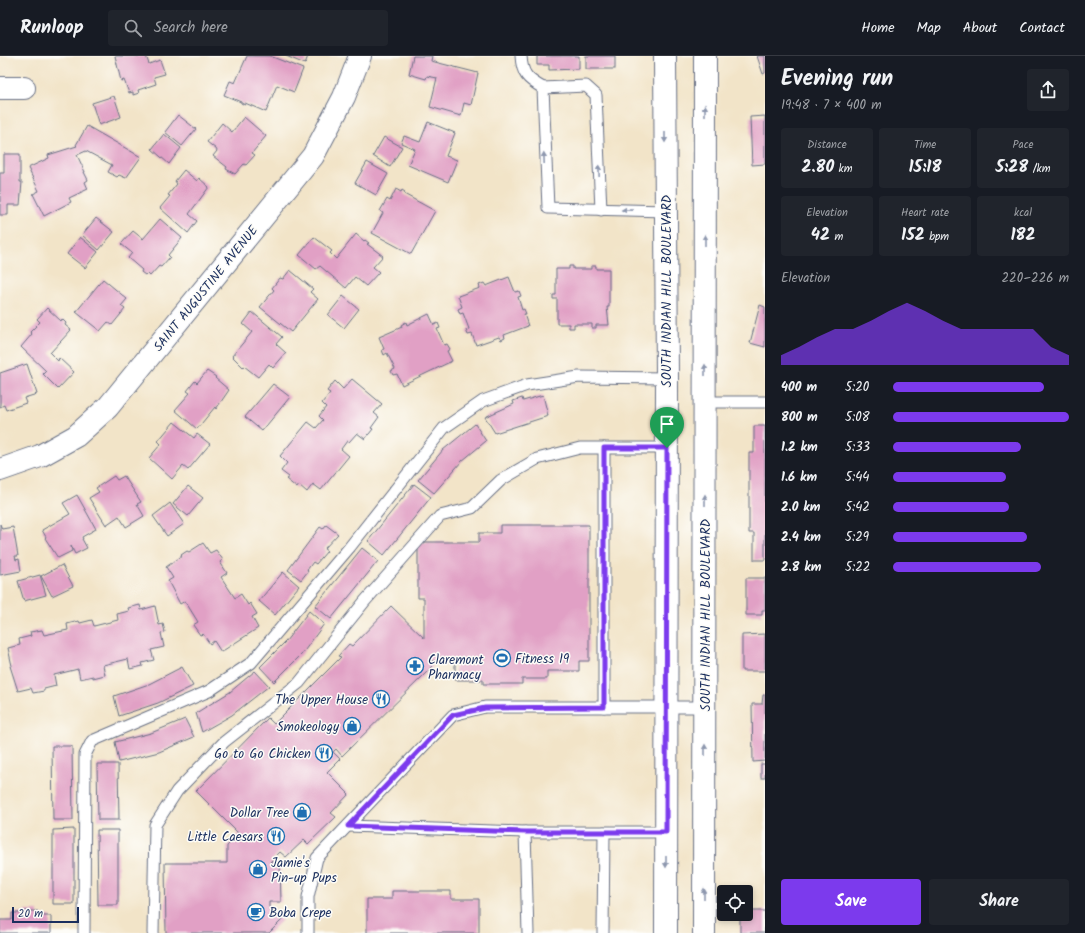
<!DOCTYPE html>
<html lang="en">
<head>
<meta charset="utf-8">
<style>
	body { margin:0; font-family:Kalam,sans-serif; background:#20242c; color:#f1f3f6; height:100vh; display:flex; flex-direction:column; font-size:15px; white-space:nowrap }
	* { box-sizing:border-box; margin:0 }
	p { font-size:13px; color:#9ea1a6 }
	.icon { flex:none; width:22px; height:22px; fill:none; stroke:currentColor; stroke-width:2; stroke-linecap:round; stroke-linejoin:round }
	.map { position:relative; flex:1; overflow:hidden }
	.sheet { display:flex; flex-direction:column; background:#171b24; width:320px }
	.sheet>* { flex:none }
	.buttons { position:absolute; left:717px; top:829px; display:grid; gap:8px }
	.buttons a { display:grid; place-items:center; width:36px; height:36px; border-radius:4px; background:#171b24; box-shadow:0 2px 6px #0003; font-size:20px }
	.scale { position:absolute; left:12px; bottom:10px; width:67px; box-sizing:border-box; padding-left:4px; border:2px solid #1b2f5e; border-top:0; font-size:11px; line-height:14px; white-space:nowrap; color:#1b2f5e; -webkit-text-stroke:3px #fdfcf7; paint-order:stroke }
	.pin { position:absolute; display:grid; place-items:center; width:34px; height:34px; color:#fff; margin:-41px -17px; border-radius:50% 50% 50% 0; rotate:-45deg; box-shadow:0 0 4px #0007 }
	.pin .icon { rotate:45deg }
	.round { display:grid; place-items:center; flex:none; width:42px; height:42px; border-radius:4px; background:#20242c }
	.headline { display:flex; align-items:center; justify-content:space-between; height:68px; padding:0 16px }
	h1 { font-size:22px; font-weight:800; line-height:30px }
	.stats { display:grid; grid-template-columns:repeat(3,1fr); gap:6px; height:68px; padding:4px 16px }
	.stats div { display:grid; align-content:center; border-radius:4px; background:#20242c; text-align:center }
	.stats b { font-size:17px; font-weight:800 }
	.stats small { font-size:11px; font-weight:400 }
	.stats p { font-size:11px }
	.chart { height:112px; padding:8px 16px }
	.chart p { display:flex; justify-content:space-between }
	.chart svg { width:100%; height:72px; margin-top:4px; fill:#7c3aed; opacity:.7 }
	.button { display:flex; gap:8px; margin-top:auto; padding:8px 16px }
	.button a { flex:1; height:46px; border-radius:4px; background:#7c3aed; color:#fff; font-size:16px; font-weight:800; line-height:46px; text-align:center }
	.button a+a { background:#20242c; color:#f1f3f6 }
	ul { padding:0 16px; list-style:none; font-size:13px }
	li { display:grid; grid-template-columns:64px 48px 1fr; align-items:center; height:30px }
	li i { height:10px; border-radius:5px; background:#7c3aed }
	header { display:flex; align-items:center; gap:24px; box-sizing:border-box; height:56px; padding:0 20px; background:#171b24; border-bottom:1px solid #363941 }
	header strong { font-size:19px }
	nav { display:flex; gap:22px; margin-inline-start:auto; font-size:14px }
	.search { width:280px; height:36px; background:#20242c; display:flex; align-items:center; gap:10px; box-sizing:border-box; padding:0 14px; border-radius:4px; color:#9ea1a6; font-size:15px }
	main { display:flex; flex:1; min-height:0 }
	.map>svg:first-child { display:block }
	.building { fill:#e1a0c5 }
	.lines { fill:none; stroke-linecap:round; stroke-linejoin:round }
	.service-casing { stroke:#666e83; stroke-width:13 }
	.minor-casing { stroke:#666e83; stroke-width:24 }
	.primary-casing { stroke:#666e83; stroke-width:24 }
	.service { stroke:#fff; stroke-width:11 }
	.minor { stroke:#fff; stroke-width:22 }
	.primary { stroke:#fff; stroke-width:22 }
	.oneway { fill:#8d97ae }
	.route-casing { stroke:#fff; stroke-width:8 }
	.route { stroke:#7c3aed; stroke-width:5 }
	.labels { text-anchor:middle; stroke-width:3; stroke-linejoin:round; paint-order:stroke }
	.street-label { font-size:13px; fill:#1b2f5e; stroke:#fdfcf7 }
	.poi-label { font-size:13px; fill:#1b2f5e; stroke:#fdfcf7; text-anchor:end }
</style>
</head>
<body>
<header>
<strong>Runloop</strong>
<div class="search"><svg class="icon" aria-label="search" viewBox="0 0 24 24"><circle cx="10" cy="10" r="6"/><path d="M15 15l6 6"/></svg>Search here</div>
<nav><a>Home</a><a>Map</a><a>About</a><a>Contact</a></nav>
</header>
<main>
<div class="map">
<svg width="765" height="877" viewBox="0 0 765 877">
	<rect width="100%" height="100%" fill="#fdfcf7"/>
	<filter id="ink" filterUnits="userSpaceOnUse"><feTurbulence type="fractalNoise" baseFrequency=".025" numOctaves="2"/><feDisplacementMap in="SourceGraphic" scale="8" xChannelSelector="R" yChannelSelector="G"/><feConvolveMatrix kernelMatrix="1 2 1 2 8 2 1 2 1" color-interpolation-filters="sRGB"/></filter>
	<filter id="wash" filterUnits="userSpaceOnUse"><feTurbulence type="fractalNoise" baseFrequency=".012" numOctaves="4" result="noise"/><feDisplacementMap in="SourceGraphic" scale="16" xChannelSelector="R" yChannelSelector="G"/><feGaussianBlur stdDeviation="0.9" result="paint"/><feColorMatrix in="noise" values="0 0 0 0 0 0 0 0 0 0 0 0 0 0 0 0 0 1.4 0 .05"/><feComposite in="paint" operator="in"/></filter>
	<g filter="url(#wash)">
		<rect width="100%" height="100%" fill="#f2e4c8"/>
		<g id="blocks">
			<g class="building">
				<polygon points="115,0 146,0 149,8 160,4 165,18 154,21 156,28 138,34 139,37 133,39 133,36 129,37 124,24 121,25"/>
				<polygon points="247,0 270,0 303,13 294,36 277,29 266,56 245,47 245,49 241,47 241,46 224,39 230,25 235,27"/>
				<polygon points="286,0 308,0 305,8"/>
				<polygon points="413,0 432,0 431,5 478,17 471,49 464,47 461,60 430,51 437,22 427,20 426,23 409,18"/>
				<polygon points="537,0 579,0 579,13 549,14 549,9 537,9"/>
				<rect x="586" y="0" width="29" height="13"/>
				<polygon points="757,0 765,0 765,17 763,18"/>
				<polygon points="114,40 121,61 99,69 92,47"/>
				<polygon points="178,59 196,73 182,90 165,76"/>
				<polygon points="765,60 765,108 752,109 750,61"/>
				<polygon points="244,61 266,80 252,97 255,99 246,109 244,108 235,118 226,113 227,111 213,100 217,95 216,93 207,86 222,67 232,76"/>
				<polygon points="428,66 455,77 446,100 457,104 448,126 408,109 415,93 401,87 404,80 420,86"/>
				<polygon points="87,70 141,101 126,122 119,119 117,121 108,116 112,109 86,95 77,99 85,116 84,116 88,124 85,126 88,133 69,142 71,146 44,160 33,138 39,135 28,112 49,102 48,99 77,90 76,89"/>
				<polygon points="164,78 181,92 169,108 152,93"/>
				<polygon points="384,81 402,91 390,111 373,100"/>
				<polygon points="4,98 20,98 20,126 22,126 20,149 8,149 8,159 0,159 0,117 4,117"/>
				<polygon points="367,106 388,118 376,139 355,127"/>
				<polygon points="184,114 197,125 199,122 209,131 189,158 197,165 188,177 160,152 170,140 168,139 177,128 175,125"/>
				<polygon points="396,133 401,136 402,134 405,136 404,138 435,155 411,198 372,177 383,157 380,155 387,143 390,145"/>
				<polygon points="96,162 114,176 99,194 82,179"/>
				<polygon points="160,163 182,182 168,199 170,201 161,211 159,210 150,220 147,217 145,219 141,216 142,214 128,202 132,197 121,188 133,175 143,183"/>
				<polygon points="356,178 364,185 365,184 369,187 367,188 383,200 373,211 379,216 366,230 355,221 346,232 320,210 316,213 299,199 314,181 332,195 330,197 336,203"/>
				<polygon points="80,181 98,196 85,212 67,198"/>
				<polygon points="569,210 573,210 573,213 591,213 591,210 596,210 596,213 609,213 609,251 607,251 609,269 596,269 596,272 592,272 592,268 574,268 574,272 569,272 569,268 557,268 557,243 553,243 553,239 556,239 556,213 569,213"/>
				<polygon points="290,214 313,233 310,236 318,243 291,276 260,251 274,234 272,232 280,222 283,223"/>
				<polygon points="509,221 515,236 519,235 521,240 518,241 522,254 524,253 526,258 524,258 528,270 504,279 505,282 501,284 499,281 476,289 472,278 468,279 466,274 469,273 463,257 460,258 458,253 462,251 458,240 480,232 479,229 484,227 486,230"/>
				<polygon points="103,223 127,243 121,250 125,253 112,269 108,266 100,275 76,256"/>
				<polygon points="343,240 359,253 344,272 328,259"/>
				<polygon points="760,249 765,251 765,291 750,287"/>
				<polygon points="47,252 61,265 62,263 66,267 65,269 71,274 50,297 58,305 59,302 74,316 58,333 43,318 46,315 21,291 32,278 30,276 40,266 37,263"/>
				<polygon points="252,256 282,281 276,288 286,297 273,312 269,308 258,321 244,310 243,311 232,300 252,276 243,268"/>
				<polygon points="429,258 434,269 438,267 440,272 437,273 444,289 447,288 450,293 447,295 452,305 402,329 397,318 393,319 391,315 395,313 387,297 384,299 382,294 384,293 379,281 402,271 401,269 406,266 407,269"/>
				<polygon points="27,308 37,338 24,342 26,347 6,354 4,349 0,351 0,317"/>
				<polygon points="207,315 216,321 215,322 229,334 216,353 215,351 197,373 175,354 190,337 187,335 195,325 197,327"/>
				<polygon points="352,323 382,348 374,357 379,361 371,372 373,373 365,383 357,377 349,386 347,385 341,393 349,400 321,434 313,428 307,436 299,429 297,432 286,423 289,421 281,415 287,407 280,400 308,366 316,372 323,364 319,360 326,351 322,347 330,337 327,335 335,325 343,333"/>
				<polygon points="273,328 290,341 262,375 245,361"/>
				<polygon points="543,339 548,360 495,377 485,361 514,348 513,345 522,342 523,345"/>
				<polygon points="174,366 194,382 197,378 210,388 188,414 183,410 172,423 149,402 161,388 158,385"/>
				<polygon points="475,368 486,385 462,405 434,437 418,424 443,394"/>
				<polygon points="754,370 765,370 765,504 754,504 754,477 749,477 749,397 754,397"/>
				<polygon points="114,420 117,424 124,420 141,446 137,448 144,460 126,471 119,460 106,469 89,442 99,436 96,432"/>
				<polygon points="414,428 431,441 384,499 368,485"/>
				<polygon points="188,430 203,442 188,460 173,448"/>
				<polygon points="77,439 96,473 82,481 83,483 82,483 87,492 75,498 71,490 72,495 58,502 45,482 46,481 42,474 70,458 63,447"/>
				<polygon points="170,447 184,468 167,480 153,460"/>
				<polygon points="0,468 2,473 13,471 18,500 15,500 16,504 19,503 21,515 0,519"/>
				<polygon points="326,469 338,478 324,493 327,495 316,508 313,506 307,514 308,515 301,524 288,514 320,471 323,473"/>
				<polygon points="500,469 589,469 589,605 579,605 579,615 547,615 547,623 522,623 522,628 483,628 483,624 455,624 455,605 428,605 433,610 342,700 336,693 333,696 340,703 327,716 349,738 331,757 336,761 308,788 304,784 286,801 280,796 270,806 280,806 281,846 269,846 269,851 282,864 269,877 166,877 165,807 227,807 227,790 239,778 196,735 268,662 274,668 341,601 338,600 349,588 352,590 391,550 424,582 424,542 418,542 418,486 479,486 479,477 500,477"/>
				<polygon points="203,487 210,497 216,494 223,504 220,506 227,517 221,521 235,542 241,538 248,549 250,547 257,558 252,561 258,572 221,596 214,585 210,588 203,578 200,579 193,569 198,566 185,545 180,548 168,525 173,522 166,511 182,500 181,499 187,495 189,496"/>
				<polygon points="362,492 378,505 331,563 315,550"/>
				<polygon points="62,509 73,530 52,540 41,520"/>
				<polygon points="283,516 299,530 275,559 259,545"/>
				<polygon points="40,519 46,539 24,545 18,525"/>
				<polygon points="746,522 765,522 765,554 762,554 762,559 746,559"/>
				<polygon points="140,549 141,554 155,550 159,569 163,568 165,576 161,577 164,591 151,594 154,604 142,607 143,610 130,613 128,603 103,609 105,619 93,622 93,620 80,623 78,613 54,619 56,630 44,633 44,635 33,637 31,632 18,635 10,610 12,610 8,592 20,589 19,583 31,580 30,576 42,574 44,579 68,574 67,568 79,565 80,567 92,564 94,570 118,564 117,558 129,555 128,552"/>
				<polygon points="309,555 324,568 302,598 274,626 260,611 286,585"/>
				<polygon points="765,578 765,615 742,615 742,579"/>
				<polygon points="182,611 193,630 158,647 119,660 114,640 149,628"/>
				<polygon points="255,615 269,630 232,659 202,676 196,657 230,636"/>
				<polygon points="763,639 765,639 765,705 753,706 752,648 762,648"/>
				<polygon points="185,663 194,681 159,696 119,706 115,686 151,677"/>
				<polygon points="52,690 72,690 73,764 53,764"/>
				<polygon points="97,708 118,708 119,764 98,764"/>
				<rect x="761" y="708" width="4" height="14"/>
				<polygon points="74,773 74,848 53,848 53,774"/>
				<polygon points="97,774 118,774 118,849 98,849"/>
				<polygon points="392,835 451,835 451,843 479,843 479,877 367,877 367,843 392,843"/>
				<polygon points="25,855 38,855 38,860 51,860 51,877 0,877 0,864 12,864 12,857 25,857"/>
				<polygon points="746,855 765,855 765,877 740,877 740,858 746,858"/>
			</g>
		</g>
	</g>
	<g filter="url(#ink)">
		<use href="#blocks" fill-opacity="0" stroke="#666e83" stroke-width="1"/>
		<g class="lines">
			<g class="service-casing">
				<g id="service">
					<path d="M521,0c1,18 6,23 22,32l5,120 118,3"/>
					<polyline points="543,32 586,30 596,39 601,154"/>
					<polyline points="705,346 765,346"/>
					<polyline points="604,392 604,651"/>
					<polyline points="348,770 525,776 666,776"/>
					<polyline points="525,776 528,877"/>
					<polyline points="84,877 85,699 92,685 209,635 251,607 349,492 444,372 483,345 527,329 579,321 667,322"/>
					<polyline points="153,877 155,769 177,735 224,686 299,627 365,545 440,460 472,452 501,424 537,403 580,392 667,392"/>
					<polyline points="308,877 308,841 317,802 453,659 485,651 704,651"/>
					<polyline points="603,877 604,776"/>
				</g>
			</g>
			<g class="minor-casing">
				<g id="minor">
					<polyline points="0,32 24,32"/>
					<polyline points="0,414 40,400 76,380 108,351 313,100 344,41 360,0"/>
				</g>
			</g>
			<g class="primary-casing">
				<g id="primary">
					<polyline points="665,0 667,322 666,877"/>
					<polyline points="704,877 705,0"/>
				</g>
			</g>
			<use href="#service" class="service"/>
			<use href="#minor" class="minor"/>
			<use href="#primary" class="primary"/>
		</g>
		<defs><path id="oneway-solid" d="M-6-.8H1V-3.2L6.5 0L1 3.2V.8H-6Z"/></defs>
		<g class="oneway">
			<use href="#oneway-solid" transform="translate(705 54) rotate(-90)"/>
			<use href="#oneway-solid" transform="translate(665 81) rotate(90)"/>
			<use href="#oneway-solid" transform="translate(544 102) rotate(-92)"/>
			<use href="#oneway-solid" transform="translate(599 115) rotate(-92)"/>
			<use href="#oneway-solid" transform="translate(627 154) rotate(-179)"/>
			<use href="#oneway-solid" transform="translate(705 184) rotate(-90)"/>
			<use href="#oneway-solid" transform="translate(705 314) rotate(-90)"/>
			<use href="#oneway-solid" transform="translate(705 444) rotate(-90)"/>
			<use href="#oneway-solid" transform="translate(705 694) rotate(-90)"/>
			<use href="#oneway-solid" transform="translate(666 806) rotate(90)"/>
			<use href="#oneway-solid" transform="translate(704 838) rotate(-90)"/>
		</g>
	</g>
	<g class="lines" filter="url(#ink)">
		<g class="route-casing">
			<polygon id="route" points="604,392 667,392 666,776 525,776 348,770 453,659 485,652 604,651"/>
		</g>
		<use href="#route" class="route"/>
	</g>
	<defs>
		<g id="stadium-ring" transform="scale(0.9)"><circle r="9.5" fill="#fdfcf7" stroke="#1f6fb2" stroke-width="1.5"/><path d="M0-5a6.5 5 0 1 0 0 10a6.5 5 0 1 0 0-10ZM-3.5-1.8h7v3.6h-7Z" fill="#1f6fb2"/></g>
		<g id="pharmacy-ring" transform="scale(0.9)"><circle r="9.5" fill="#fdfcf7" stroke="#1f6fb2" stroke-width="1.5"/><path d="M-2-6h4v4h4v4h-4v4h-4v-4h-4v-4h4Z" fill="#1f6fb2"/></g>
		<g id="restaurant-ring" transform="scale(0.9)"><circle r="9.5" fill="#fdfcf7" stroke="#1f6fb2" stroke-width="1.5"/><path d="M-5-6h1v4h1v-4h1v4h1v-4h1v5L-1.5 .5V6h-2V.5L-5-1ZM5-6V6H3V1.5H1.5Q1.5-4 5-6Z" fill="#1f6fb2"/></g>
		<g id="shop-ring" transform="scale(0.9)"><circle r="9.5" fill="#fdfcf7" stroke="#1f6fb2" stroke-width="1.5"/><path d="M-5-2.5h2.3a2.7 3.5 0 0 1 5.4 0H5L5.5 6h-11ZM-1.5-2.5h3a1.5 2.3 0 0 0-3 0Z" fill="#1f6fb2"/></g>
		<g id="cafe-ring" transform="scale(0.9)"><circle r="9.5" fill="#fdfcf7" stroke="#1f6fb2" stroke-width="1.5"/><path d="M-5.5-4.5H6V0H3Q3 3.5 0 3.5H-2.5Q-5.5 3.5-5.5 0ZM3-3.2v2h1.7v-2ZM-6 4.5H4V6H-6Z" fill="#1f6fb2"/></g>
	</defs>
	<g fill-rule="evenodd">
		<use href="#stadium-ring" x="502" y="602"/>
		<use href="#pharmacy-ring" x="415" y="610"/>
		<use href="#restaurant-ring" x="381" y="643"/>
		<use href="#shop-ring" x="352" y="670"/>
		<use href="#restaurant-ring" x="324" y="697"/>
		<use href="#shop-ring" x="302" y="756"/>
		<use href="#restaurant-ring" x="276" y="780"/>
		<use href="#shop-ring" x="258" y="813"/>
		<use href="#cafe-ring" x="256" y="856"/>
	</g>
	<g class="labels">
		<g class="street-label">
			<text transform="translate(205 232) rotate(-51)" y="5">SAINT AUGUSTINE AVENUE</text>
			<text transform="translate(666 235) rotate(-90)" y="5">SOUTH INDIAN HILL BOULEVARD</text>
			<text transform="translate(705 559) rotate(-90)" y="5">SOUTH INDIAN HILL BOULEVARD</text>
		</g>
		<g class="poi-label">
			<text x="515" y="607" text-anchor="start">Fitness 19</text>
			<text x="428" y="608" text-anchor="start">Claremont<tspan x="428" dy="15">Pharmacy</tspan></text>
			<text x="368" y="648">The Upper House</text>
			<text x="339" y="675">Smokeology</text>
			<text x="311" y="702">Go to Go Chicken</text>
			<text x="289" y="761">Dollar Tree</text>
			<text x="263" y="785">Little Caesars</text>
			<text x="271" y="811" text-anchor="start">Jamie's<tspan x="271" dy="15">Pin-up Pups</tspan></text>
			<text x="269" y="861" text-anchor="start">Boba Crepe</text>
		</g>
	</g>
</svg>
<div class="buttons">
<a><svg class="icon" aria-label="locate" viewBox="0 0 24 24"><circle cx="12" cy="12" r="6"/><path d="M12 2v4M12 18v4M2 12h4M18 12h4"/></svg></a>
</div>
<div class="scale">20 m</div>
<div class="pin" style="left:667px;top:392px;background:#1e9e55"><svg class="icon" aria-label="arrive" viewBox="0 0 24 24"><path d="M6 21V4h12l-3 4 3 4H6"/></svg></div>
</div>
<section class="sheet">
<div class="headline"><div><h1>Evening run</h1><p>19:48 · 7 × 400 m</p></div><a class="round"><svg class="icon" aria-label="share" viewBox="0 0 24 24"><path d="M12 15V3M7 8l5-5 5 5M5 13v7h14v-7"/></svg></a></div>
<div class="stats">
<div><p>Distance</p><b>2.80<small> km</small></b></div>
<div><p>Time</p><b>15:18</b></div>
<div><p>Pace</p><b>5:28<small> /km</small></b></div>
</div>
<div class="stats">
<div><p>Elevation</p><b>42<small> m</small></b></div>
<div><p>Heart rate</p><b>152<small> bpm</small></b></div>
<div><p>kcal</p><b>182</b></div>
</div>
<div class="chart"><p><span>Elevation</span>220–226 m</p>
<svg viewBox="0 0 160 44" preserveAspectRatio="none"><path d="M0 44V38L10 33L20 27L30 22L40 22L50 17L60 11L70 6L80 11L90 17L100 22L110 22L120 22L130 22L140 22L150 33L160 38V44z"/></svg>
</div>
<ul>
<li><b>400 m</b>5:20<i style="width:86%"></i></li>
<li><b>800 m</b>5:08<i style="width:100%"></i></li>
<li><b>1.2 km</b>5:33<i style="width:73%"></i></li>
<li><b>1.6 km</b>5:44<i style="width:64%"></i></li>
<li><b>2.0 km</b>5:42<i style="width:66%"></i></li>
<li><b>2.4 km</b>5:29<i style="width:76%"></i></li>
<li><b>2.8 km</b>5:22<i style="width:84%"></i></li>
</ul>
<div class="button"><a>Save</a><a>Share</a></div>
</section>
</main>
</body>
</html>
